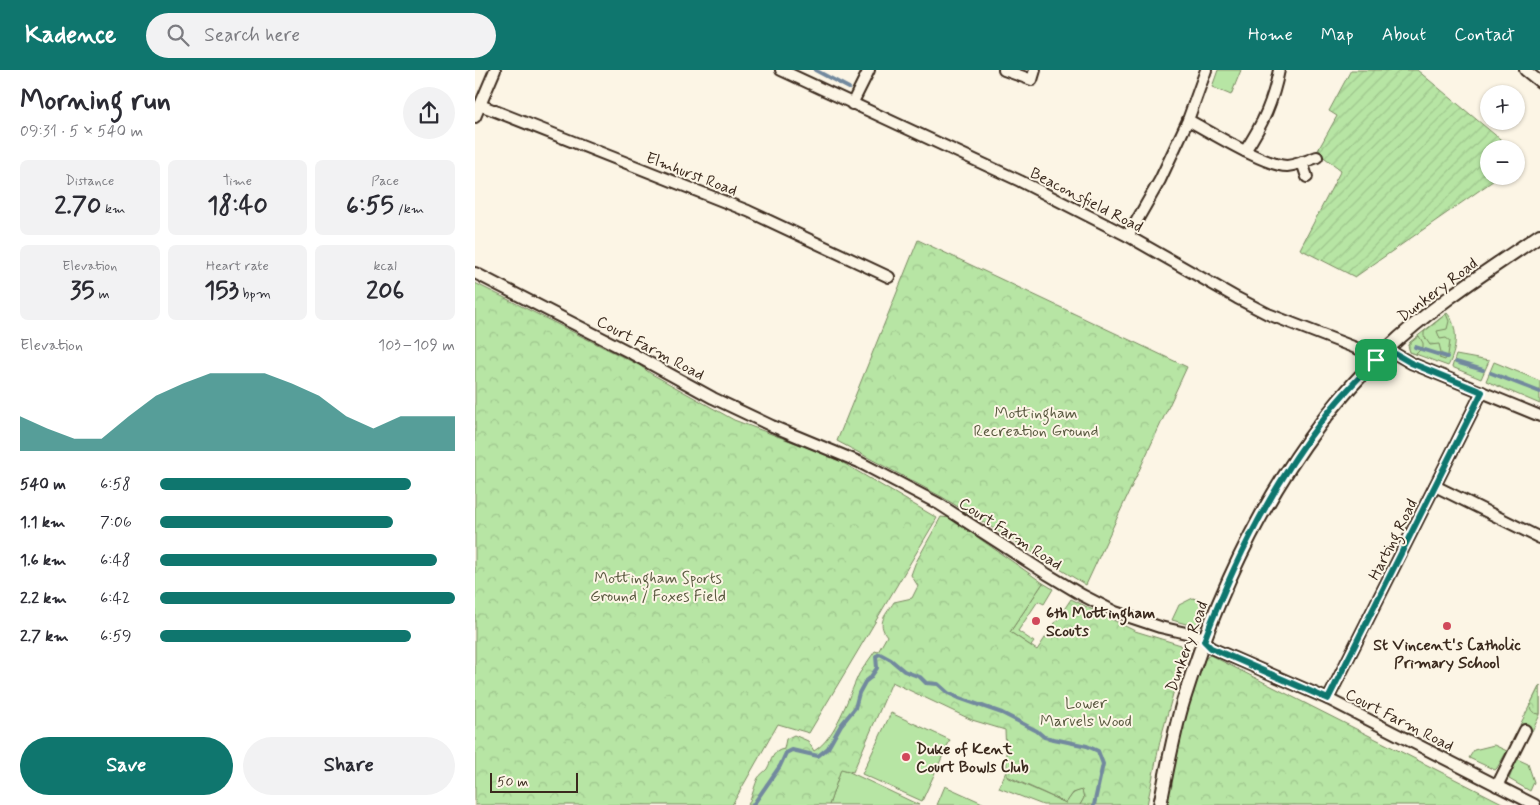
<!DOCTYPE html>
<html lang="en">
<head>
<meta charset="utf-8">
<style>
	body { margin:0; font-family:Mynerve,sans-serif; background:#f2f2f3; color:#2b2b33; height:100vh; display:flex; flex-direction:column; font-size:19px; white-space:nowrap }
	* { box-sizing:border-box; margin:0 }
	p { font-size:16px; color:#7c7c81 }
	.icon { flex:none; width:28px; height:28px; fill:none; stroke:currentColor; stroke-width:2; stroke-linecap:round; stroke-linejoin:round }
	.map { position:relative; flex:1; overflow:hidden }
	.panel { display:flex; flex-direction:column; background:#fff; width:475px }
	.panel>* { flex:none }
	.tools { position:absolute; left:1005px; top:15px; display:grid; gap:10px }
	.tools a { display:grid; place-items:center; width:45px; height:45px; border-radius:50%; background:#fff; box-shadow:0 1px 4px #0004; font-size:25px }
	.scale { position:absolute; left:15px; bottom:12px; width:88px; box-sizing:border-box; padding-left:5px; border:2px solid #3b2a1e; border-top:0; font-size:14px; line-height:18px; white-space:nowrap; color:#3b2a1e; -webkit-text-stroke:4px #fcf5e5; paint-order:stroke }
	.pin { position:absolute; display:grid; place-items:center; width:42px; height:42px; color:#fff; margin:-21px; border-radius:10px; box-shadow:0 2px 8px #0006 }
	.round { display:grid; place-items:center; flex:none; width:52px; height:52px; border-radius:26px; background:#f2f2f3 }
	.headline { display:flex; align-items:center; justify-content:space-between; height:85px; padding:0 20px }
	h1 { font-size:28px; font-weight:700; line-height:38px }
	.stats { display:grid; grid-template-columns:repeat(3,1fr); gap:8px; height:85px; padding:5px 20px }
	.stats div { display:grid; align-content:center; border-radius:8px; background:#f2f2f3; text-align:center }
	.stats b { font-size:25px; font-weight:700 }
	.stats small { font-size:14px; font-weight:400 }
	.stats p { font-size:14px }
	.chart { height:140px; padding:10px 20px }
	.chart p { display:flex; justify-content:space-between }
	.chart svg { width:100%; height:90px; margin-top:5px; fill:#0f766e; opacity:.7 }
	.cta { display:flex; gap:10px; margin-top:auto; padding:10px 20px }
	.cta a { flex:1; height:58px; border-radius:30px; background:#0f766e; color:#fff; font-size:20px; font-weight:700; line-height:58px; text-align:center }
	.cta a+a { background:#f2f2f3; color:#2b2b33 }
	ul { padding:0 20px; list-style:none; font-size:16px }
	li { display:grid; grid-template-columns:80px 60px 1fr; align-items:center; height:38px }
	li i { height:12px; border-radius:6px; background:#0f766e }
	header { display:flex; align-items:center; gap:30px; box-sizing:border-box; height:70px; padding:0 25px; background:#0f766e; color:#fff }
	header strong { font-size:24px }
	nav { display:flex; gap:28px; margin-inline-start:auto; font-size:18px }
	.search { width:350px; height:45px; background:#f2f2f3; display:flex; align-items:center; gap:12px; box-sizing:border-box; padding:0 18px; border-radius:28px; color:#7c7c81; font-size:19px }
	main { display:flex; flex:1; min-height:0 }
	.map>svg:first-child { display:block }
	.grass { fill:#b7e5a4; stroke:#798861 }
	.forest { fill:url(#forest-crowns); stroke:#798861 }
	.garden { fill:url(#garden-furrows); stroke:#798861 }
	.lines { fill:none; stroke-linecap:round; stroke-linejoin:round }
	.stream { stroke:#72899e; stroke-width:4 }
	.minor-casing { stroke:#3b2a1e; stroke-width:14 }
	.tertiary-casing { stroke:#3b2a1e; stroke-width:16 }
	.minor { stroke:#fcf5e5; stroke-width:10 }
	.tertiary { stroke:#fcf5e5; stroke-width:12 }
	.route-casing { stroke:#fff; stroke-width:10 }
	.route { stroke:#0f766e; stroke-width:6 }
	.poi-dot { fill:#d1495b; stroke:#fcf5e5; stroke-width:2 }
	.labels { text-anchor:middle; stroke-width:4; stroke-linejoin:round; paint-order:stroke }
	.street-label { font-size:16px; fill:#3b2a1e; stroke:#fcf5e5 }
	.park-label { font-size:16px; fill:#5a5940; stroke:#fcf5e5 }
	.poi-label { font-size:16px; font-weight:bold; fill:#3b2a1e; stroke:#fcf5e5; text-anchor:start }
</style>
</head>
<body>
<header>
<strong>Kadence</strong>
<div class="search"><svg class="icon" aria-label="search" viewBox="0 0 24 24"><circle cx="10" cy="10" r="6"/><path d="M15 15l6 6"/></svg>Search here</div>
<nav><a>Home</a><a>Map</a><a>About</a><a>Contact</a></nav>
</header>
<main>
<section class="panel">
<div class="headline"><div><h1>Morning run</h1><p>09:31 · 5 × 540 m</p></div><a class="round"><svg class="icon" aria-label="share" viewBox="0 0 24 24"><path d="M12 15V3M7 8l5-5 5 5M5 13v7h14v-7"/></svg></a></div>
<div class="stats">
<div><p>Distance</p><b>2.70<small> km</small></b></div>
<div><p>Time</p><b>18:40</b></div>
<div><p>Pace</p><b>6:55<small> /km</small></b></div>
</div>
<div class="stats">
<div><p>Elevation</p><b>35<small> m</small></b></div>
<div><p>Heart rate</p><b>153<small> bpm</small></b></div>
<div><p>kcal</p><b>206</b></div>
</div>
<div class="chart"><p><span>Elevation</span>103–109 m</p>
<svg viewBox="0 0 160 44" preserveAspectRatio="none"><path d="M0 44V27L10 33L20 38L30 38L40 27L50 17L60 11L70 6L80 6L90 6L100 11L110 17L120 27L130 33L140 27L150 27L160 27V44z"/></svg>
</div>
<ul>
<li><b>540 m</b>6:58<i style="width:85%"></i></li>
<li><b>1.1 km</b>7:06<i style="width:79%"></i></li>
<li><b>1.6 km</b>6:48<i style="width:94%"></i></li>
<li><b>2.2 km</b>6:42<i style="width:100%"></i></li>
<li><b>2.7 km</b>6:59<i style="width:85%"></i></li>
</ul>
<div class="cta"><a>Save</a><a>Share</a></div>
</section>
<div class="map">
<svg width="1065" height="735" viewBox="0 0 1065 735">
	<defs>
		<pattern id="forest-crowns" width="20" height="18" patternUnits="userSpaceOnUse" patternTransform="scale(1.25)"><rect width="20" height="18" fill="#b7e5a4"/><path d="M2 6a3 3 0 1 1 6 0M12 15a3 3 0 1 1 6 0" fill="none" stroke="#9ec58d"/></pattern>
		<pattern id="garden-furrows" width="10" height="10" patternUnits="userSpaceOnUse" patternTransform="scale(1.25)"><rect width="10" height="10" fill="#b7e5a4"/><path d="M-1 1l2-2M0 10L10 0M9 11l2-2" fill="none" stroke="#9ec58d"/></pattern>
	</defs>
	<rect width="100%" height="100%" fill="#fcf5e5"/>
	<filter id="ink" filterUnits="userSpaceOnUse"><feTurbulence type="fractalNoise" baseFrequency=".02" numOctaves="2"/><feDisplacementMap in="SourceGraphic" scale="10" xChannelSelector="R" yChannelSelector="G"/><feConvolveMatrix kernelMatrix="1 2 1 2 8 2 1 2 1" color-interpolation-filters="sRGB"/></filter>
	<g filter="url(#ink)">
		<g class="grass">
			<polygon points="743,0 766,0 756,25 737,17"/>
			<path d="M972,243c12,13 10,38 1,53l-38,-14 -2,-7 2,-3z"/>
			<polygon points="981,285 1014,291 1006,309 977,297"/>
			<polygon points="1019,292 1065,311 1065,334 1011,311"/>
			<polygon points="568,513 578,519 569,534 563,531 543,561 559,572 556,576 535,562"/>
			<polygon points="718,528 732,533 722,554 718,556 697,550 704,535"/>
			<polygon points="1065,615 1065,645 1057,661 1045,655"/>
			<polygon points="416,643 475,670 447,731 387,704"/>
			<polygon points="1019,675 1032,681 1022,698 1020,700 994,688 999,680"/>
			<polygon points="1042,689 1053,694 1059,712 1055,721 1034,709"/>
			<polygon points="366,698 444,735 354,735"/>
			<path d="M532,699v8l59,26c5,-7 7,-12 17,-13l1,8 -4,7h-37l-44,-17z"/>
			<polygon points="470,716 512,735 462,735"/>
		</g>
		<g class="forest">
			<polygon points="443,170 712,297 611,515 467,427 362,371"/>
			<polygon points="0,213 164,295 175,303 259,350 358,387 462,448 334,663 303,654 257,735 0,735"/>
			<polygon points="971,244 974,251 972,259 962,261 965,269 971,268 975,271 973,285 970,290 964,288 966,282 964,274 955,275 949,266 949,262"/>
			<polygon points="944,266 948,273 948,277 941,284 935,282 933,275"/>
			<path d="M466,447l9,1 93,65 -33,49 27,18 34,-51 64,32 46,14 3,9 -24,87 -13,64h-67l4,-7 -2,-8 -9,3 -7,10 -59,-27 -2,-46 -33,-10 -80,-38 -39,90 -12,-3 -12,36h-81c4,-8 7,-21 10,-27 2,-3 6,-6 9,-9 5,-9 5,-18 17,-20l2,-10 8,-4 14,6 6,10c22,-13 34,-54 45,-77 5,-8 11,-15 16,-23l3,1 9,-16c-11,-14 -1,-21 7,-34l18,-4 6,-12 -7,-11 4,-11z"/>
			<polygon points="735,585 1031,735 687,735 717,622 728,590"/>
			<path d="M1065,615v29c-6,0 -10,-3 -10,-9z"/>
		</g>
		<polygon class="garden" points="876,0 942,0 1037,79 1014,79 1014,106 1025,106 880,207 825,179 866,100 842,82 862,46 854,41"/>
		<g class="lines">
			<g class="stream">
				<polyline points="340,0 374,18"/>
				<polyline points="940,277 972,287"/>
				<polyline points="981,292 1008,300"/>
				<polyline points="1016,303 1065,322"/>
				<polyline points="278,735 305,696 311,683 317,680 343,686 353,678 366,655 380,638 384,623 390,612 395,608 402,598 401,586 405,584 416,590 429,601 445,607 451,613 463,614 473,623 484,628 527,643 562,661 569,667 612,676 623,681 628,694 619,735"/>
			</g>
			<g class="minor-casing">
				<g id="minor">
					<polyline points="306,0 545,111 653,166 762,228 793,244 886,280 901,290"/>
					<polyline points="529,0 557,10 560,0"/>
					<polyline points="1050,0 1065,12"/>
					<polyline points="377,34 394,0"/>
					<polyline points="5,35 273,141 414,207"/>
					<polyline points="0,47 20,0"/>
					<path d="M713,50c21,11 77,46 99,46 10,-1 20,-5 30,-9"/>
					<path d="M770,81c18,-27 28,-50 34,-81"/>
					<polyline points="827,92 832,107"/>
					<polyline points="653,166 685,110 713,50 731,0"/>
					<polyline points="0,203 158,284 238,328 297,356 384,392 464,434 572,504 607,525 640,542 685,557 724,566 736,578 853,629 1060,735"/>
					<polyline points="912,279 936,293 1065,346"/>
					<polyline points="960,416 1065,468"/>
					<polyline points="853,629 1007,322"/>
					<polyline points="1022,716 1050,660"/>
				</g>
			</g>
			<g class="tertiary-casing">
				<path id="tertiary" d="M685,735c7,-35 13,-70 23,-103 40,-129 104,-257 202,-351 47,-45 102,-80 155,-116"/>
			</g>
			<use href="#minor" class="minor"/>
			<use href="#tertiary" class="tertiary"/>
		</g>
	</g>
	<g class="lines" filter="url(#ink)">
		<g class="route-casing">
			<path id="route" d="M912,279l24,14 71,29 -154,307 -117,-51 -7,-7c30,-80 71,-160 123,-227 18,-23 39,-44 60,-65z"/>
		</g>
		<use href="#route" class="route"/>
	</g>
	<g class="poi-dot">
		<circle cx="561" cy="551" r="5"/>
		<circle cx="972" cy="556" r="5"/>
		<circle cx="431" cy="687" r="5"/>
	</g>
	<g class="labels">
		<g class="street-label">
			<text transform="translate(217 103) rotate(21)" y="6">Elmhurst Road</text>
			<text transform="translate(612 129) rotate(27)" y="6">Beaconsfield Road</text>
			<text transform="translate(962 219) rotate(-37)" y="6">Dunkery Road</text>
			<text transform="translate(176 277) rotate(28)" y="6">Court Farm Road</text>
			<text transform="translate(536 463) rotate(33)" y="6">Court Farm Road</text>
			<text transform="translate(917 469) rotate(-63)" y="6">Harting Road</text>
			<text transform="translate(711 576) rotate(-70)" y="6">Dunkery Road</text>
			<text transform="translate(925 649) rotate(27)" y="6">Court Farm Road</text>
		</g>
		<g class="park-label">
			<text x="561" y="348">Mottingham<tspan x="561" dy="18">Recreation Ground</tspan></text>
			<text x="183" y="513">Mottingham Sports<tspan x="183" dy="18">Ground / Foxes Field</tspan></text>
			<text x="611" y="638">Lower<tspan x="611" dy="18">Marvels Wood</tspan></text>
		</g>
		<g class="poi-label">
			<text x="571" y="548">6th Mottingham<tspan x="571" dy="18">Scouts</tspan></text>
			<text x="972" y="580" text-anchor="middle">St Vincent's Catholic<tspan x="972" dy="18">Primary School</tspan></text>
			<text x="441" y="684">Duke of Kent<tspan x="441" dy="18">Court Bowls Club</tspan></text>
		</g>
	</g>
</svg>
<div class="tools">
<a>+</a>
<a>−</a>
</div>
<div class="scale">50 m</div>
<div class="pin" style="left:901px;top:290px;background:#1e9e55"><svg class="icon" aria-label="arrive" viewBox="0 0 24 24"><path d="M6 21V4h12l-3 4 3 4H6"/></svg></div>
</div>
</main>
</body>
</html>
